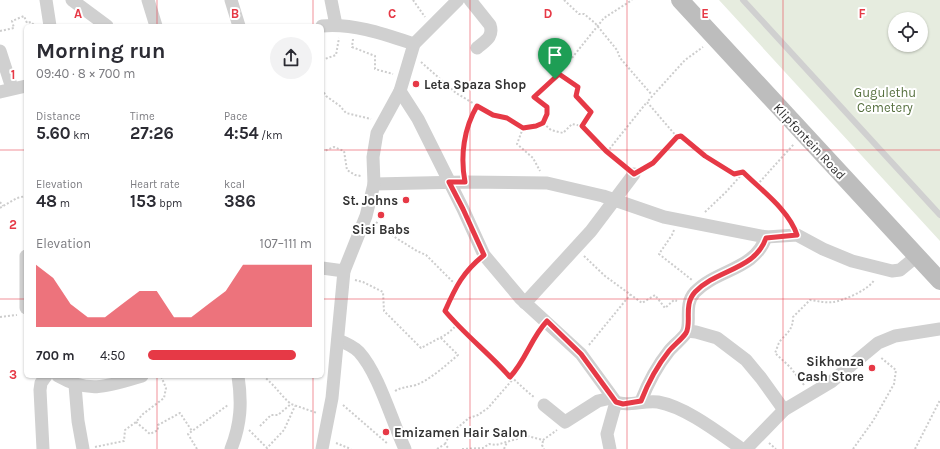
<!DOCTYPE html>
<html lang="en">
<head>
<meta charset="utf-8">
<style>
	body { margin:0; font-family:Karla,sans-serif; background:#f2f2f3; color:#2b2b33; height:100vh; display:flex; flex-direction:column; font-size:15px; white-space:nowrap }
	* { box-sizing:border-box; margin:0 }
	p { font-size:13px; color:#7c7c81 }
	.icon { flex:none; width:22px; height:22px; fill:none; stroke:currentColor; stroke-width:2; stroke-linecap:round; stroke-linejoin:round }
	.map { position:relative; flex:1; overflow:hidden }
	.drawer { position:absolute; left:24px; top:24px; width:300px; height:354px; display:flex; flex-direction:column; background:#fff; border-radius:6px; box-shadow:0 1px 3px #0004 }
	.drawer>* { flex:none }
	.fabs { position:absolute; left:888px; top:12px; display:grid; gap:8px }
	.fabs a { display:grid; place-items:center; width:40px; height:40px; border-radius:50%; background:#fff; box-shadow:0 1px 3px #0004; font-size:20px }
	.pin { position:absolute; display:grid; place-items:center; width:34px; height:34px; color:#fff; margin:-41px -17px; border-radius:50% 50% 50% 0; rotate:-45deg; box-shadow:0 0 4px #0007 }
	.pin .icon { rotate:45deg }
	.round { display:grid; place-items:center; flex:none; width:42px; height:42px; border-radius:21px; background:#f2f2f3 }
	.overview { display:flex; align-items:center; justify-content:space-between; height:68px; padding:0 12px }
	h1 { font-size:22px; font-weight:700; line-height:30px }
	.metrics { display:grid; grid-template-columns:repeat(3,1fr); gap:6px; height:68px; padding:4px 12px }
	.metrics div { display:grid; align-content:center }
	.metrics b { font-size:17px; font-weight:700 }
	.metrics small { font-size:11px; font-weight:400 }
	.metrics p { font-size:11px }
	.chart { height:112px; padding:8px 12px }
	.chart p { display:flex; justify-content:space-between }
	.chart svg { width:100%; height:72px; margin-top:4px; fill:#e63946; opacity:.7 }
	ul { padding:0 12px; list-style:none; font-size:13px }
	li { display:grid; grid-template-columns:64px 48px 1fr; align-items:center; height:30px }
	li i { height:10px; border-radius:5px; background:#e63946 }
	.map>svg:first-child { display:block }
	.green { fill:#e6ecdf; fill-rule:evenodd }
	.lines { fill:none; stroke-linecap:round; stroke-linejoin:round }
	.path { stroke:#cdcdcd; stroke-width:2; stroke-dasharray:2 2; stroke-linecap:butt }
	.service { stroke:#d0d0d0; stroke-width:6 }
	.minor { stroke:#d0d0d0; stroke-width:13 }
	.secondary { stroke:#bdbdbd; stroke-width:18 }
	.route-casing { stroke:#fff; stroke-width:8 }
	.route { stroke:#e63946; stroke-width:5 }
	.grid { fill:none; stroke:#e63946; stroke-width:1; stroke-opacity:0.55 }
	.poi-dot { fill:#e63946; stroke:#fff; stroke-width:1.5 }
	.labels { text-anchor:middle; stroke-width:4; stroke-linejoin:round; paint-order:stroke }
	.poi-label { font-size:13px; font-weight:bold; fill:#333; stroke:#fff; text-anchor:start }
	.park-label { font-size:13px; fill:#56703f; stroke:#fff }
	.street-label { font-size:13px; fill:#333; stroke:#fff }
	.grid-label { font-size:13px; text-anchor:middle; font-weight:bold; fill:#e63946; stroke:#fff; stroke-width:4; stroke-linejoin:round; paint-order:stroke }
</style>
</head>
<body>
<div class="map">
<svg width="940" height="449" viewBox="0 0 940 449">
	<rect width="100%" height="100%" fill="#fff"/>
	<path class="green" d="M719,0h221v241zM895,19h26v26h-26z"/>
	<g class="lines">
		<g class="path">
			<polyline points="413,0 425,17"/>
			<polyline points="564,0 579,14 584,14 595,23 617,50 620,58 652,95"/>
			<polyline points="0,31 14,28 12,21 24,16 27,23 31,22 35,26"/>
			<polyline points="353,39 352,47 375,56 375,69 393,74"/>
			<polyline points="322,60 336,55 339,38"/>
			<polyline points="421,62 456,93 493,115 507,119 523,128 536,126 543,123 551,130 563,133 572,124 582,126 624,167"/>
			<polyline points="559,74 578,87 576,96 591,112 582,126"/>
			<polyline points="322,89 326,96 340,106 346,113 371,119"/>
			<polyline points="543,123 547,114 547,107 534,97 555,79 604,18 632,0"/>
			<polyline points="523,128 517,144 533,158 540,171"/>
			<polyline points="677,137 647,102 685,60 703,47"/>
			<polyline points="322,152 334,147 344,151 347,170 355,175 361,176"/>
			<polyline points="607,152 647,102"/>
			<polyline points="645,169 653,163 677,137 681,136 705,156 734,174 742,172 760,188 791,222"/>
			<polyline points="463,170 466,129 477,106"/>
			<polyline points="757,185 794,144"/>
			<polyline points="0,202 3,206"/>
			<polyline points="0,208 17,198 26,196"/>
			<polyline points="705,212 726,192 743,173"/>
			<polyline points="376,222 396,238 417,251 426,255 456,285"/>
			<polyline points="674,230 672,235 659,254 692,280"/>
			<polyline points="584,256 605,276 642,303 655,295 665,308 674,300 677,301"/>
			<path d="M355,280l8,2 20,10 1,19 37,37 26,-14 10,-9c27,23 50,50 78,73"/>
			<polyline points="0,317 17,315"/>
			<polyline points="457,325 445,311 456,285 475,262"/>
			<polyline points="589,345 630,295"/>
			<path d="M263,376c11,8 17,19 28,28"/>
			<polyline points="511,377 525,357 538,331"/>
			<path d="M804,385l-14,-18 -15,-14c2,-4 3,-10 6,-13 7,-8 12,-11 12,-23l17,-17c8,1 15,3 23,2 10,-1 37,-13 41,-22"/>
			<path d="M395,391c7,-4 13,-4 21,-6 15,-6 29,-19 42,-30l-18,-18"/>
			<polyline points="343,405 388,444"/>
			<polyline points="136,422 150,434 158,430 158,425 180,413 192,431"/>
			<polyline points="260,426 271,415 278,415 291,404 317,413"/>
			<polyline points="249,430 267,448 284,430 295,406"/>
			<polyline points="543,441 542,445 544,449"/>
			<polyline points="336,443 351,449"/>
			<polyline points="769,443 776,449"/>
			<polyline points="445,444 450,434 469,418 478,415 488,408 513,379"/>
			<polyline points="95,447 124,441 125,430 136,422 143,414 164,398 166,388 161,376"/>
			<polyline points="197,449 188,434 228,405"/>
			<polyline points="437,449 445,444 449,449"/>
			<polyline points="462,449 483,448 489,444 496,445 527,436 543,440 557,430"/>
			<polyline points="504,449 507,442"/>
			<polyline points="853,449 873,421 894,384 896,370 880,357"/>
			<polyline points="915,449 940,400"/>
		</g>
		<polyline class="service" points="743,0 940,215"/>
		<g class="minor">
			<polyline points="46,0 50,26"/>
			<polyline points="72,0 107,26"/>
			<polyline points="148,0 156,26"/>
			<polyline points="231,0 239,26"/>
			<polyline points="331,0 336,25"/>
			<path d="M458,0l-44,44 -14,47 18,28 45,90 21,46 37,44 60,55 35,48c11,5 28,-2 42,0 28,5 61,31 84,47"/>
			<path d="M470,0l20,25c4,12 -5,16 -13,23"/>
			<path d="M322,26c31,-3 62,8 92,18"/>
			<polyline points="0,51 12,88"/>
			<polyline points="0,92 26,86"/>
			<polyline points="374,184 465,182 547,183 603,196 664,217 766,237"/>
			<polyline points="26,256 26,308"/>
			<polyline points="322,268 344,271"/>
			<polyline points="525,303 591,231 634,174"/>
			<polyline points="687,331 696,332 717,338 746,360 761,378 784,410"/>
			<path d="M338,340c8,3 15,6 21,12 20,22 33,70 46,97"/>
			<path d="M58,376c31,18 51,10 84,0"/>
			<polyline points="75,385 78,421 83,449"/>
			<path d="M641,401c7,-18 16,-35 28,-50 5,-6 13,-12 17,-18 6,-10 -3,-28 9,-41 22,-23 60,-22 71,-55l31,-2 26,14 29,12 40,10 8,-1 17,-14"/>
			<polyline points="544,405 565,422 598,401 611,398"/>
			<polyline points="43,449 40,390 41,383 46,376"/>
			<path d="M231,449c10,-25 11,-47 7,-73"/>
			<polyline points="322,449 332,398 344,271 366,216 374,184 373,157 377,133 400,91"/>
			<polyline points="610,449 607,434 616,402"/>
			<polyline points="746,449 784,410 831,382 878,343 895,336 940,329"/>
		</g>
		<polyline class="secondary" points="680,0 940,281"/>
	</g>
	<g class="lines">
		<g class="route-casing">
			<path id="route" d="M559,74l19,13 -2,9 15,16 -9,14 24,25 28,23 19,-11 24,-26 4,-1 24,20 29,18 9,-2c18,18 46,38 54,63l-31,3c-11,32 -49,31 -71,54 -12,13 -3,31 -9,41 -4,6 -12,12 -17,18 -12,15 -21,32 -28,50l-18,3 -7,-2 -35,-48 -34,-33c-16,17 -21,39 -37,56 -20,-23 -45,-42 -65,-66 11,-25 18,-39 39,-56l-21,-46 -14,-27h16c-5,-26 -1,-54 12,-76l16,9 14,3 16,10 13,-2 7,-3 4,-9v-7l-13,-10z"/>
		</g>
		<use href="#route" class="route"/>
	</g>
	<path class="grid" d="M157,0v26M313,0v26M470,0v449M627,0v449M783,0v449M0,150h26M322,150h618M0,299h26M322,299h618M157,376v73M313,376v73"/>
	<g class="poi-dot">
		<circle cx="416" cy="84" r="4"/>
		<circle cx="406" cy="200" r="4"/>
		<circle cx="381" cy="215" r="4"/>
		<circle cx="872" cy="368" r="4"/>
		<circle cx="386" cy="432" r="4"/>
	</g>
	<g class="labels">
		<g class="poi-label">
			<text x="424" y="89">Leta Spaza Shop</text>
			<text x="398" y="205" text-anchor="end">St. Johns</text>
			<text x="381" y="234" text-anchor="middle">Sisi Babs</text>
			<text x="864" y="366" text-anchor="end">Sikhonza<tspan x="864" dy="15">Cash Store</tspan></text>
			<text x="394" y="437">Emizamen Hair Salon</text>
		</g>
		<g class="park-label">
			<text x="885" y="97">Gugulethu<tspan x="885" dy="15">Cemetery</tspan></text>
		</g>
		<g class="street-label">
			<text transform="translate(810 141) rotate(47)" y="5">Klipfontein Road</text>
		</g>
	</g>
	<g class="grid-label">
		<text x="78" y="18">A</text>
		<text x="235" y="18">B</text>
		<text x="392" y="18">C</text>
		<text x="548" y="18">D</text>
		<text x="705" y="18">E</text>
		<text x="862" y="18">F</text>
		<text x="13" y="79">1</text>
		<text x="13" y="229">2</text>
		<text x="13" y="379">3</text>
	</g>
</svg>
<div class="fabs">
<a><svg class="icon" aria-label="locate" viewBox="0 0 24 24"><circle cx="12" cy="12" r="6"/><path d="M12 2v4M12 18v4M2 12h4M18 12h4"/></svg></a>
</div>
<div class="pin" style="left:555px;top:79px;background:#1e9e55"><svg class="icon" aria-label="arrive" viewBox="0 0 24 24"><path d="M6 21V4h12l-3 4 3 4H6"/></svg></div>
<section class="drawer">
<div class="overview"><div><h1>Morning run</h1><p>09:40 · 8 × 700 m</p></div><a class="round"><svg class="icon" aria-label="share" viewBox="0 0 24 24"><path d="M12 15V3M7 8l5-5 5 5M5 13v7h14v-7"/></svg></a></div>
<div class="metrics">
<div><p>Distance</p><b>5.60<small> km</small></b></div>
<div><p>Time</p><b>27:26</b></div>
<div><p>Pace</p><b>4:54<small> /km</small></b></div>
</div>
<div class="metrics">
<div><p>Elevation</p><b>48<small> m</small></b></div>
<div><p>Heart rate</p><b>153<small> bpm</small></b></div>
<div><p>kcal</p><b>386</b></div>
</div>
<div class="chart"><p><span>Elevation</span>107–111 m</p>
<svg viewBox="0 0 160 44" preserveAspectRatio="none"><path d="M0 44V6L10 14L20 30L30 38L40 38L50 30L60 22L70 22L80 38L90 38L100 30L110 22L120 6L130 6L140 6L150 6L160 6V44z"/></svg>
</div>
<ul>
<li><b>700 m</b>4:50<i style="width:90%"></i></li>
</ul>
</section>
</div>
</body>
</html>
